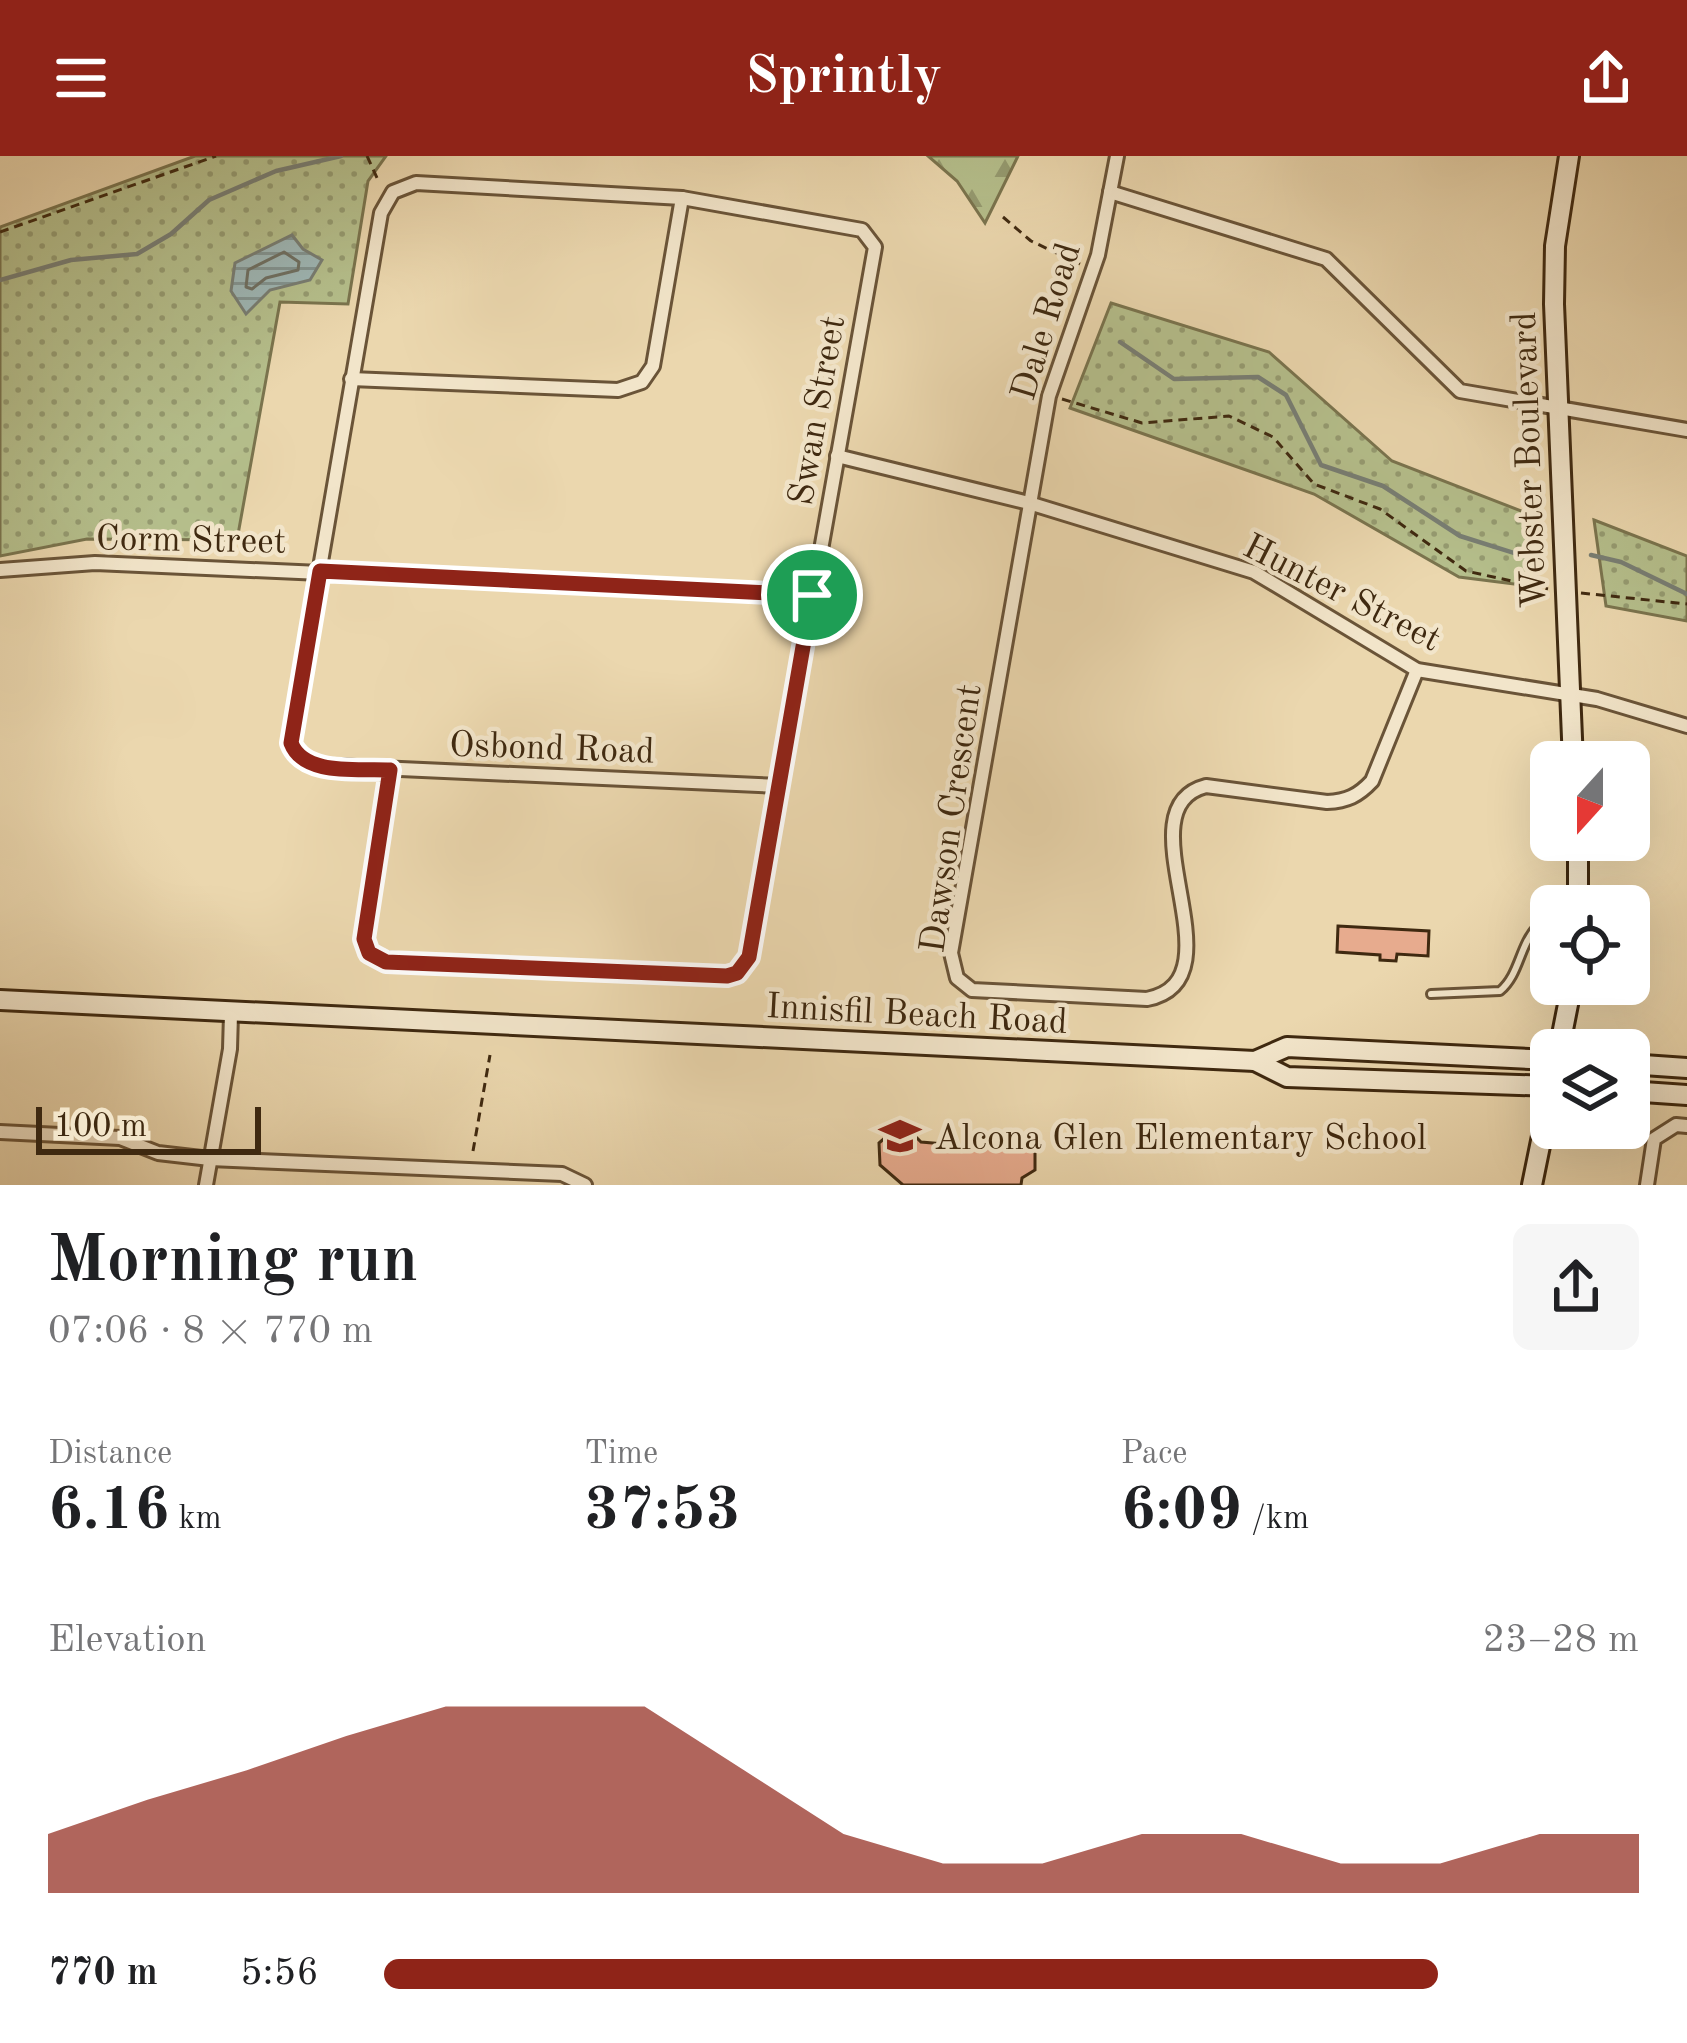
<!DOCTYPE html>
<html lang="en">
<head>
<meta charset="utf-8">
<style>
	body { margin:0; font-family:"Old Standard TT",serif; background:#f6f6f6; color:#202124; height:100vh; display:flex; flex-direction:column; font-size:45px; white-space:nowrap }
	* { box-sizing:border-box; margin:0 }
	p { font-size:39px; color:#757577 }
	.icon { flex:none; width:66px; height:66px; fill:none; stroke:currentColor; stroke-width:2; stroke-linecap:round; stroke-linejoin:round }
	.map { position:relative; height:1029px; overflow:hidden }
	.panel { display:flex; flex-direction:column; background:#fff; flex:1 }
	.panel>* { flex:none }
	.needle { width:78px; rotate:201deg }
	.fabs { position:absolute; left:1530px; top:585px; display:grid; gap:24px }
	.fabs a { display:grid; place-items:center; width:120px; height:120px; border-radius:18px; background:#fff; box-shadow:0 12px 48px #0002; font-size:60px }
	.scale { position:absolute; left:36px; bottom:30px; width:225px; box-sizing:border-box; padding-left:12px; border:6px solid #3f2910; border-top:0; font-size:33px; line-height:42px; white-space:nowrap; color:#3f2910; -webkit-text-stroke:9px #f2e5ca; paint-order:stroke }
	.pin { position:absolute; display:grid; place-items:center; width:102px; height:102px; color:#fff; margin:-51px; border:6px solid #fff; border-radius:50%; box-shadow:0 3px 12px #0007 }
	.round { display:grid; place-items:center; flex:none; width:126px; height:126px; border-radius:18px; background:#f6f6f6 }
	.overview { display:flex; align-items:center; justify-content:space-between; height:204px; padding:0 48px }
	h1 { font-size:66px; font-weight:600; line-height:90px }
	.metrics { display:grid; grid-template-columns:repeat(3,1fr); gap:18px; height:204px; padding:12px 48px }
	.metrics div { display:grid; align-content:center }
	.metrics b { font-size:60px; font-weight:600 }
	.metrics small { font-size:33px; font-weight:400 }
	.metrics p { font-size:33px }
	.chart { height:336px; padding:24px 48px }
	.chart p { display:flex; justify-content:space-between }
	.chart svg { width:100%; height:216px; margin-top:12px; fill:#8f2418; opacity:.7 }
	ul { padding:0 48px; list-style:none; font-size:39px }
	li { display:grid; grid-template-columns:192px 144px 1fr; align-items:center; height:90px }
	li i { height:30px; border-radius:15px; background:#8f2418 }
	header { display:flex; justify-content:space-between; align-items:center; height:156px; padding:0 48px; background:#8f2418; color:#fff; font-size:54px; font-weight:600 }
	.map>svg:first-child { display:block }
	.forest { fill:url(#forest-firs); stroke:#7a744e; stroke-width:3 }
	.park { fill:url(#park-dots); stroke:#7a744e; stroke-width:3 }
	.water { fill:url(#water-rules); stroke:#787e74; stroke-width:3 }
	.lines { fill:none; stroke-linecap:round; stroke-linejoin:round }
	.shore { stroke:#6e7063; stroke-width:3 }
	.stream { stroke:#787e74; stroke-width:4.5 }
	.building { fill:#e7ab8e; stroke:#3f2910; stroke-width:3 }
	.lane-casing { stroke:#6a5438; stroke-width:12 }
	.street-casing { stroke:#6a5438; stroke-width:18 }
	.secondary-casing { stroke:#3f2910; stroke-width:24 }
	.path { stroke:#3f2910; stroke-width:3; stroke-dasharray:9 6; stroke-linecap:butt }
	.lane { stroke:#f2e5ca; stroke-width:6 }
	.street { stroke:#f2e5ca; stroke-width:12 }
	.secondary { stroke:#f2e5ca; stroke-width:18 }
	.route-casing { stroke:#fff; stroke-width:24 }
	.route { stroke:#8f2418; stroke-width:15 }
	.labels { text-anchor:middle; stroke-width:9; stroke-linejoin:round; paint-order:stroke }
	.street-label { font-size:36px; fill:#3f2910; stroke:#f2e5ca }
	.poi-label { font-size:36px; fill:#3f2910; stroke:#f2e5ca; text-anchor:start }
</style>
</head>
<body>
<header><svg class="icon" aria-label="menu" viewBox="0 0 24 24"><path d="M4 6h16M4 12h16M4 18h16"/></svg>Sprintly<svg class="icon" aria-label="share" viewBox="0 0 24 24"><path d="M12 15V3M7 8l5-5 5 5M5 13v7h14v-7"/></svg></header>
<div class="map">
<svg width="1687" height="1029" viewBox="0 0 1687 1029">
	<defs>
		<pattern id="forest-firs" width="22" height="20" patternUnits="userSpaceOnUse" patternTransform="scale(3)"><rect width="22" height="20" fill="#b5bf8c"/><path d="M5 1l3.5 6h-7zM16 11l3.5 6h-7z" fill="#959b71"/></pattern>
		<pattern id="park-dots" width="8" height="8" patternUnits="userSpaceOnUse" patternTransform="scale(3)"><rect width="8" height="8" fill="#b5bf8c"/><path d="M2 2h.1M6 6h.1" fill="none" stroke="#959b71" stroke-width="1.8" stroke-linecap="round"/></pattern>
		<pattern id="water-rules" width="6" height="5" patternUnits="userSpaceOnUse" patternTransform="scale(3)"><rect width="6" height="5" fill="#9eb7b6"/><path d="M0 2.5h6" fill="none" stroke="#829593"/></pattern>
	</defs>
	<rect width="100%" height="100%" fill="#ebd7ae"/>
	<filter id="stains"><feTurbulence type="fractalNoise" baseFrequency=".00167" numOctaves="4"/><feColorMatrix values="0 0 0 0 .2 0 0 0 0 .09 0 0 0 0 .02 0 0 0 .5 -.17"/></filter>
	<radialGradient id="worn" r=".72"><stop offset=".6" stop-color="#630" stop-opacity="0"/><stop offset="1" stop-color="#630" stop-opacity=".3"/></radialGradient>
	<polygon class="forest" points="928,0 1018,0 985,67 957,25"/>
	<g class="park">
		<polygon points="195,0 386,0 368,25 348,148 280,146 237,384 87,383 0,400 0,71"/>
		<polygon points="1111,147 1269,196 1392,305 1529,358 1538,431 1459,421 1314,338 1070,252"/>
		<polygon points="1594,364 1687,400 1687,465 1606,450"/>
	</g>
	<polygon class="water" points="292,79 303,93 322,104 310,124 270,134 246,158 231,135 235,107"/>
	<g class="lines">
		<polygon class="shore" points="284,96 299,106 298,114 266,122 252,133 246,131 248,114"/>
		<g class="stream">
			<polyline points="0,124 71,104 137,98 171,78 209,44 276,15 341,0"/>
			<polyline points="1120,186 1174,223 1258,221 1286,239 1321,309 1383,330 1460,380 1530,402"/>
			<polyline points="1591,399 1621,406 1687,438"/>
		</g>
	</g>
	<g class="building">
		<polygon points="1338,770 1429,775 1428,800 1397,798 1396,805 1380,804 1380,799 1337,796"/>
		<polygon points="887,980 915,980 921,986 992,992 1004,982 1023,982 1035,991 1035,1014 1022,1022 1021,1029 903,1029 880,1009 879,987"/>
	</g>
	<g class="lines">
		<g class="lane-casing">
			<path id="lane" d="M1431,838l69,-3c20,-17 19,-45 37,-64l14,-1"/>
		</g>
		<g class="street-casing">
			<g id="street">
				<path d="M1117,0l-19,99 -49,141 -98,557 6,25 15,12 175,9c98,-19 -29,-190 59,-213l121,16c20,-1 31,-6 45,-21l45,-111"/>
				<polyline points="1110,36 1326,103 1460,235 1687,274"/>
				<polyline points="351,223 618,234 642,226 653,210 682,42"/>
				<polyline points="837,300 1029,347 1254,416 1417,514 1597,543 1687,570"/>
				<polyline points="0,414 95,407 811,439"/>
				<path d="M390,614l-26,169 5,14 9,6 351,17 8,-3 12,-16c42,-237 83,-473 126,-710l-13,-17 -180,-32 -266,-15 -23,9 -12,21 -90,523 3,15 18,14 468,21"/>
				<polyline points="0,976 120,982 158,997 210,1003 562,1018 585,1029"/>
				<polyline points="206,1029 230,893 231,858"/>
				<polyline points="1647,1029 1654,983 1676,969 1687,970"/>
			</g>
		</g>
		<g class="secondary-casing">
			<g id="secondary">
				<polyline points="1569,0 1555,90 1554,148 1573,606"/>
				<polyline points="1578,684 1578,750"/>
				<polyline points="0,844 1255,905 1287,921 1551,930"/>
				<polyline points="1559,894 1572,828"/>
				<polyline points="1255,905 1287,891 1551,904"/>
				<polyline points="1629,908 1687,912"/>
				<polyline points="1629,935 1687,939"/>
				<polyline points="1532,1029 1551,936"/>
			</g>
		</g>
		<g class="path">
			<polyline points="367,0 378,24"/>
			<polyline points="1003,61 1031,85 1080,108"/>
			<polyline points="0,76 216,0"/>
			<polyline points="1062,243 1142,267 1229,260 1273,281 1314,328 1380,353 1466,415 1548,433"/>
			<polyline points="1581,437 1687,448"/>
			<polyline points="473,995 490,899"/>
		</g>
		<use href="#lane" class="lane"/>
		<use href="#street" class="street"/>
		<use href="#secondary" class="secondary"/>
	</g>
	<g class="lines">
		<g class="route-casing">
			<path id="route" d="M320,415l492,24 -63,362 -12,16 -10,3 -341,-14 -17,-9 -5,-14 26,-169c-30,-2 -86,7 -99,-27z"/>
		</g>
		<use href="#route" class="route"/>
	</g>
	<defs>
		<g id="school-bare" transform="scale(3.24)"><path d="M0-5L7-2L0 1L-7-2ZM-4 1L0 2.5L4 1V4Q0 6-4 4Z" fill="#8f2418" stroke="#f2e5ca" stroke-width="2.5" paint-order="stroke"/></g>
	</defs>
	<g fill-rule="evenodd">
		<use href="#school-bare" x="900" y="980"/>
	</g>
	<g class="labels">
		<g class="street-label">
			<text transform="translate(1044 165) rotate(-73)" y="13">Dale Road</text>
			<text transform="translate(815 254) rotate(-80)" y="13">Swan Street</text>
			<text transform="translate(1527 304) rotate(-92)" y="13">Webster Boulevard</text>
			<text transform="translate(191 382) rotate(1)" y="13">Corm Street</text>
			<text transform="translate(1343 435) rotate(27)" y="13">Hunter Street</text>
			<text transform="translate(552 590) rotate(2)" y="13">Osbond Road</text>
			<text transform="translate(949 662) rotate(-82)" y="13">Dawson Crescent</text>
			<text transform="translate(917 856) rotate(3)" y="13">Innisfil Beach Road</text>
		</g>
		<g class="poi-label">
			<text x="934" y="993">Alcona Glen Elementary School</text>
		</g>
	</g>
	<rect width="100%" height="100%" filter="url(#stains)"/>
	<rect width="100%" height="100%" fill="url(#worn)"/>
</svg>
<div class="fabs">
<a><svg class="needle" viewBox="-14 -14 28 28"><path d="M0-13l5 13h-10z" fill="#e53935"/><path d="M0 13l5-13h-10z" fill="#757577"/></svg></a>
<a><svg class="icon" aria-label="locate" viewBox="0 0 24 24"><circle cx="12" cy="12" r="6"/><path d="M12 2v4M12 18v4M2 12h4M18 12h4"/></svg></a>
<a><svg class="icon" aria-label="layers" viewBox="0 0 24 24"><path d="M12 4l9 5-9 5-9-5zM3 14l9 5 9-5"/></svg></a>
</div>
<div class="scale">100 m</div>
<div class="pin" style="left:812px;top:439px;background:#1e9e55"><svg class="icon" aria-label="arrive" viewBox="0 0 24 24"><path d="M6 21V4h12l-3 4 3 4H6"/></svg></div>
</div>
<section class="panel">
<div class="overview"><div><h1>Morning run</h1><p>07:06 · 8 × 770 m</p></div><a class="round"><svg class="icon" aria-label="share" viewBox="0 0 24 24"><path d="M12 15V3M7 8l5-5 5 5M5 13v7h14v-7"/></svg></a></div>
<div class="metrics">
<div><p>Distance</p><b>6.16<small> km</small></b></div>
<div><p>Time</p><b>37:53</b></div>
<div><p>Pace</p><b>6:09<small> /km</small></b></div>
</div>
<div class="chart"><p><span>Elevation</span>23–28 m</p>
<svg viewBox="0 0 160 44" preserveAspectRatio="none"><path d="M0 44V32L10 25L20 19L30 12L40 6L50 6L60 6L70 19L80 32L90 38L100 38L110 32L120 32L130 38L140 38L150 32L160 32V44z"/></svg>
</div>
<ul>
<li><b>770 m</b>5:56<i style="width:84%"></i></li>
</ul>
</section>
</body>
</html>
